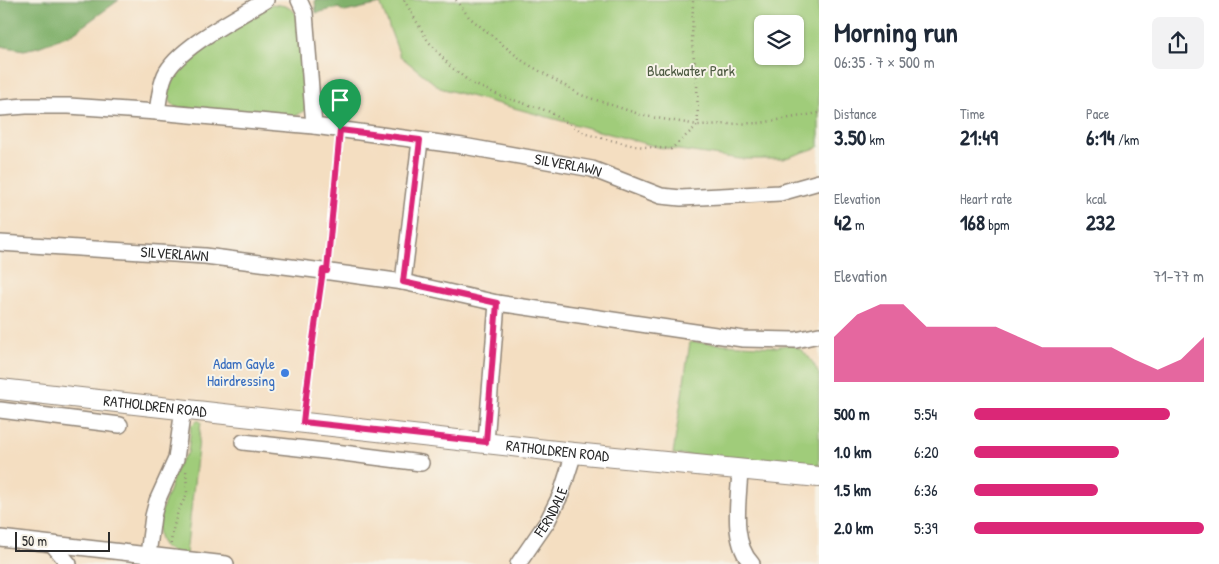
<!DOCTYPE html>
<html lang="en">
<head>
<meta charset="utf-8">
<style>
	body { margin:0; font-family:"Patrick Hand",sans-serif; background:#f2f2f3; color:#1f2937; height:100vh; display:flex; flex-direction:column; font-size:19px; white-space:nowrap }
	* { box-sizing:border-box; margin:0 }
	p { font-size:16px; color:#747a83 }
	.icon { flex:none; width:28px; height:28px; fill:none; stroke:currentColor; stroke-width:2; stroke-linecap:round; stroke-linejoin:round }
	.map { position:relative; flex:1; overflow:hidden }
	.sheet { display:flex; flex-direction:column; background:#fff; width:400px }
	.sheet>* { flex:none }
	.tools { position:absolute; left:754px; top:15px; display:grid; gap:10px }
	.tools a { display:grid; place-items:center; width:50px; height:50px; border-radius:8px; background:#fff; box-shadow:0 1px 4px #0004; font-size:25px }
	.scale { position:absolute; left:15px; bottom:12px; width:95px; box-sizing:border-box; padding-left:5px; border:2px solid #2b2b2b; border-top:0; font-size:14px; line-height:18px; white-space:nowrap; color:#2b2b2b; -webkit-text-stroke:4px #f7f3e8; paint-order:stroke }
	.pin { position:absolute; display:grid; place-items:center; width:42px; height:42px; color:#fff; margin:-51px -21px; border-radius:50% 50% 50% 0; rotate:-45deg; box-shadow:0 0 5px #0007 }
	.pin .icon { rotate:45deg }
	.round { display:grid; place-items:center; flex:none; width:52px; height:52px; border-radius:8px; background:#f2f2f3 }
	.summary { display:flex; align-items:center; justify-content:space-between; height:85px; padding:0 15px }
	h1 { font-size:28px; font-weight:700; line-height:38px }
	.figures { display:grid; grid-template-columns:repeat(3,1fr); gap:8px; height:85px; padding:5px 15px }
	.figures div { display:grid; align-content:center }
	.figures b { font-size:21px; font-weight:700 }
	.figures small { font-size:14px; font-weight:400 }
	.figures p { font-size:14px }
	.chart { height:140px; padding:10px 15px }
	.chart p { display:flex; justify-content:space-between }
	.chart svg { width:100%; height:90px; margin-top:5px; fill:#db2777; opacity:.7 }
	ul { padding:0 15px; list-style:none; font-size:16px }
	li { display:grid; grid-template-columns:80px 60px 1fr; align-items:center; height:38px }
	li i { height:12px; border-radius:6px; background:#db2777 }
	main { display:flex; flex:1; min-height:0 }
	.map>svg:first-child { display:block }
	.green { fill:#a0cc7a; stroke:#667c52; fill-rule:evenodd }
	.forest { fill:#80b06a; stroke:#566e4a }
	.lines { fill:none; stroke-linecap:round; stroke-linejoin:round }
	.street-casing { stroke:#908476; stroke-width:18 }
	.secondary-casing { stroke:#908476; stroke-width:22 }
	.path { stroke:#908476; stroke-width:2.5; stroke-dasharray:1 4; stroke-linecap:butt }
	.street { stroke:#fff; stroke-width:15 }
	.secondary { stroke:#fff; stroke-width:20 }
	.route-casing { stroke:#fff; stroke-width:10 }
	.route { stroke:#db2777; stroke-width:6 }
	.shop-dot { fill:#3f7fe0; stroke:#f7f3e8; stroke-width:2 }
	.labels { text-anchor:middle; stroke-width:4; stroke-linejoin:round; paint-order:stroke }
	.park-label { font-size:15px; fill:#4e5b43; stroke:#f7f3e8 }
	.street-label { font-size:15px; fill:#2b2b2b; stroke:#f7f3e8 }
	.shop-label { font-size:15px; fill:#366cbe; stroke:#f7f3e8; text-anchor:end }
</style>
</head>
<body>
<main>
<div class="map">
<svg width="819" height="564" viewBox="0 0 819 564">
	<rect width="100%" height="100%" fill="#f7f3e8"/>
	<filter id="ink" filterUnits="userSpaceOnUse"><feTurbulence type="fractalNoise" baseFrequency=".02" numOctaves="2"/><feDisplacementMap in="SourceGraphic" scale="10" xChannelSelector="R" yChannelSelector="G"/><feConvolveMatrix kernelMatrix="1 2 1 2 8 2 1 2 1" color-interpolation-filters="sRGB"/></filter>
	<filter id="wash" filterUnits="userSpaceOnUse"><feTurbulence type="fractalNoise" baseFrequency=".0096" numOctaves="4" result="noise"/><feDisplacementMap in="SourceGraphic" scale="20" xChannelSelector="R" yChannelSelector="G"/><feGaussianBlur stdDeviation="1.12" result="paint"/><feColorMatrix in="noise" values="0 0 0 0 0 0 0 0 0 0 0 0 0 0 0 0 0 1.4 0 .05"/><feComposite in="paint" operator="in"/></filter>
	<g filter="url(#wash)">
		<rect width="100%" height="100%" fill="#f4dec1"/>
		<g class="green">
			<path d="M379,0h440v147l-36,12h-43l-82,-12 -218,-59 -40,-32zM762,24h33v32h-33z"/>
			<path d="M272,4c16,2 20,2 29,17l5,89 -14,8 -117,-11c-14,-13 -4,-29 6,-43l74,-52z"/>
			<path d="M690,342l86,5c3,-1 8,-2 12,-2 15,1 26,17 31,30v91l-146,-12z"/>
			<path d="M197,420l4,2 -15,132c-41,-2 -27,-38 -17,-63 5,-14 7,-28 19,-38l3,-27z"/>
		</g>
		<g class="forest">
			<polygon points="0,0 119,0 72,34 38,47 24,50 0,46"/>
			<polygon points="315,0 379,0 380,4 345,12 338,8 316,13"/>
		</g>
	</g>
	<g filter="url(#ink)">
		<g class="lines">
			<g class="street-casing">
				<g id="street">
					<polyline points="299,0 305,13 314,126"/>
					<path id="s1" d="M0,108l26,-2h43l88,6 157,14 149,20 129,23 69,27 20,2 99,-5 39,-11"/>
					<path d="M157,112c2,-12 3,-26 8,-37 13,-28 74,-58 101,-75"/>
					<path id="s2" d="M0,243l205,13 118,15 80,11 94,21 246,36 53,1 23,-5"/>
					<polyline points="403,282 420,141"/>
					<polyline points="0,410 120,425"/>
					<polyline points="243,442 343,453 421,463"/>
					<polyline points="486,442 497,303"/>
					<path d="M740,470c-1,29 -10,71 12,94"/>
					<polyline points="0,538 226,564"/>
					<polyline points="52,544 69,564"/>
					<polyline points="148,555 153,516 157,501 176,459 183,409"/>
					<path id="s3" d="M518,564l29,-42 14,-28 13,-41"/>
				</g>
			</g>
			<g class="secondary-casing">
				<g id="secondary">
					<path id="s4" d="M0,389l574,64 245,24"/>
				</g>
			</g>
			<g class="path">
				<polyline points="404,0 428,41 449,65 471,83 501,96 548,111 586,134 635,146 671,149 698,125 697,81 692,44 693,0"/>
				<polyline points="456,0 469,17 524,62 581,95 645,116 698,125 760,123 819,113"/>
				<polyline points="328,258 339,141"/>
				<polyline points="305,408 321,284"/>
				<polyline points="171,544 172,533 178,511 187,494 186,470"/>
			</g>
			<use href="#street" class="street"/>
			<use href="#secondary" class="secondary"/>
		</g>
	</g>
	<g class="lines" filter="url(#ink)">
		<g class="route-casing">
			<polygon id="route" points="340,130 420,140 403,282 497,303 486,442 303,422 312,347 323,270 327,271"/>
		</g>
		<use href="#route" class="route"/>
	</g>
	<circle class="shop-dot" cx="285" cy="373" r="5"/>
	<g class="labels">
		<g class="park-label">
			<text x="691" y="76">Blackwater Park</text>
		</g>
		<g class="street-label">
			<text dy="5" stroke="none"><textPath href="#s1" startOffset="572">SILVERLAWN</textPath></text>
			<text dy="5" stroke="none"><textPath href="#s2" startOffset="175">SILVERLAWN</textPath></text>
			<text dy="5" stroke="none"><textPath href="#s4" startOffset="156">RATHOLDREN ROAD</textPath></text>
			<text dy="5" stroke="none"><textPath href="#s4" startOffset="561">RATHOLDREN ROAD</textPath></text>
			<text dy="5" stroke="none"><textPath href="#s3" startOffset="62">FERNDALE</textPath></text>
		</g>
		<g class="shop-label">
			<text x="275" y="369">Adam Gayle<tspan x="275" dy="17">Hairdressing</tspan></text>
		</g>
	</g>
</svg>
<div class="tools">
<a><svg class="icon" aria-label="layers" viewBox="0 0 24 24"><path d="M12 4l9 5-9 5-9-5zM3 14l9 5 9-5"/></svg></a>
</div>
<div class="scale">50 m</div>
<div class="pin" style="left:340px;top:130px;background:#1e9e55"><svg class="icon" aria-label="arrive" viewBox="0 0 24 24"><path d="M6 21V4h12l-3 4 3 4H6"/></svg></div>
</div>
<section class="sheet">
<div class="summary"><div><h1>Morning run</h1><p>06:35 · 7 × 500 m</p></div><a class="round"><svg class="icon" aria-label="share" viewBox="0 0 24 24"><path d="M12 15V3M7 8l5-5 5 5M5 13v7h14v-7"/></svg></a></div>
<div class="figures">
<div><p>Distance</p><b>3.50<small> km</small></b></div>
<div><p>Time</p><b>21:49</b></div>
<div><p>Pace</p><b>6:14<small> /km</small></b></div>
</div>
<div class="figures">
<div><p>Elevation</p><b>42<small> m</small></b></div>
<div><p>Heart rate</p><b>168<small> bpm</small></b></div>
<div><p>kcal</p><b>232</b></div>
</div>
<div class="chart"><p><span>Elevation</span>71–77 m</p>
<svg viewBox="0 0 160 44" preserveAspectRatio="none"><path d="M0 44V22L10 11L20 6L30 6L40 17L50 17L60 17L70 17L80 22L90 27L100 27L110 27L120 27L130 33L140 38L150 33L160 22V44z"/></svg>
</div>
<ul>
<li><b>500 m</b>5:54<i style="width:85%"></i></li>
<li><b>1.0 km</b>6:20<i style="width:63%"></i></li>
<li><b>1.5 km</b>6:36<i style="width:54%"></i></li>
<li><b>2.0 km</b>5:39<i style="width:100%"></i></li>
</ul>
</section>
</main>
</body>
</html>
